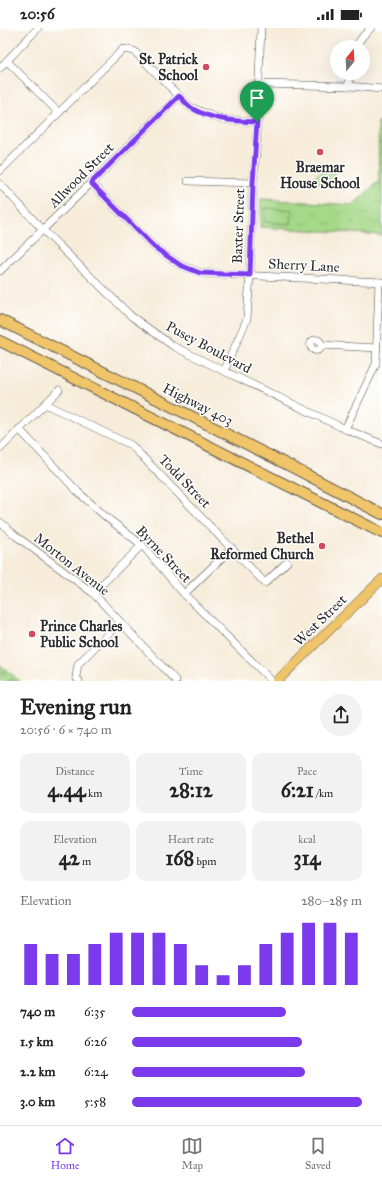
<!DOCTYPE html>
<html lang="en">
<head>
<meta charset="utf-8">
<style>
	body { margin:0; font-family:"IM FELL Great Primer",serif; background:#f2f2f2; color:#222; height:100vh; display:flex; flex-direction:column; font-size:15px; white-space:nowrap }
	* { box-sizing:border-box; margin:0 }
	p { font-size:13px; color:#767676 }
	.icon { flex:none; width:22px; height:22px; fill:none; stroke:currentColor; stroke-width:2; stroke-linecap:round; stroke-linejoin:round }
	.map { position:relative; height:653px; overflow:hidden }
	.side { display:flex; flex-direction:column; background:#fff; flex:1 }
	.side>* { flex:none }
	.needle { width:26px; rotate:18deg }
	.controls { position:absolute; left:330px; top:12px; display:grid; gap:8px }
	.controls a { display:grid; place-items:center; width:40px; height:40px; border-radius:50%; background:#fff; box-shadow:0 4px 16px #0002; font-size:20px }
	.pin { position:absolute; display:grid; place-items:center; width:34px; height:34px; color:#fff; margin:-41px -17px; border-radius:50% 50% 50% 0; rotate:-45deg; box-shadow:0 0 4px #0007 }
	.pin .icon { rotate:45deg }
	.round { display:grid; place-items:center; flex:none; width:42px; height:42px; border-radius:21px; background:#f2f2f2 }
	.head { display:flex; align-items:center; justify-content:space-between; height:68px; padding:0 20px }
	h1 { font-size:22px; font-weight:700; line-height:30px }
	.figures { display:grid; grid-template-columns:repeat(3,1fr); gap:6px; height:68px; padding:4px 20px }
	.figures div { display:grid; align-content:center; border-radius:10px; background:#f2f2f2; text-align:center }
	.figures b { font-size:20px; font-weight:700 }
	.figures small { font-size:11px; font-weight:400 }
	.figures p { font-size:11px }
	.chart { height:112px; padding:8px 20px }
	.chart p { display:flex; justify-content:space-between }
	.chart svg { width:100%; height:72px; margin-top:4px; stroke:#7c3aed; stroke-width:6 }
	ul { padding:0 20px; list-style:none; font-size:13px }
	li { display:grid; grid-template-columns:64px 48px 1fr; align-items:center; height:30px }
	li i { height:10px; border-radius:5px; background:#7c3aed }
	.status { display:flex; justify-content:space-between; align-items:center; height:28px; padding:0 20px; background:#fff; direction:ltr }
	.status svg { height:11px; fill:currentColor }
	.tabs { display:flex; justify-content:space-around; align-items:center; height:56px; border-top:1px solid #e0e0e0; background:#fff; font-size:11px; color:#767676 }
	.tabs a { display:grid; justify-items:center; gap:2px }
	.tabs .selected { color:#7c3aed }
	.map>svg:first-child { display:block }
	.grass { fill:url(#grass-tufts); stroke:#68825a }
	.cemetery { fill:url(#cemetery-stones); stroke:#68825a }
	.pitch { fill:#a5d888; stroke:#68825a }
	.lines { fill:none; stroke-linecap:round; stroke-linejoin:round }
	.minor-casing { stroke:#494845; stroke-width:8 }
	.major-casing { stroke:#494845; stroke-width:10 }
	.highway-casing { stroke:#494845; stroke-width:12 }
	.minor { stroke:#fff; stroke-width:7 }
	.major { stroke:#f0c469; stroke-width:9 }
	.highway { stroke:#f0c469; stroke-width:10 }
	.route-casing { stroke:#fff; stroke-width:8 }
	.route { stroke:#7c3aed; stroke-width:5 }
	.poi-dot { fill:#d1495b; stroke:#fff; stroke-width:1.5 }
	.labels { text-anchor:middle; stroke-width:3; stroke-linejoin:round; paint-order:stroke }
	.poi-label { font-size:14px; font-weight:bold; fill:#2b2b2b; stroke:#fff; text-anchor:end }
	.street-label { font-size:14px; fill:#2b2b2b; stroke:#fff }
</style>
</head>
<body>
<div class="status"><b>20:56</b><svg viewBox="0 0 49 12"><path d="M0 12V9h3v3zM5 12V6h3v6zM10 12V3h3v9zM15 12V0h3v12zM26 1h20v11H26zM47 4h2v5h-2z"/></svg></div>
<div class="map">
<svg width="382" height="653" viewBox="0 0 382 653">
	<defs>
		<pattern id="grass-tufts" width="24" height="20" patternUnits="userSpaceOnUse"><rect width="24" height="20" fill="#a5d888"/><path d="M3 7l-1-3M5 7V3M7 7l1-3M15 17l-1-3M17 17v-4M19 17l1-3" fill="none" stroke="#8eba76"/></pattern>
		<pattern id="cemetery-stones" width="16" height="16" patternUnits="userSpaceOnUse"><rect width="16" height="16" fill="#a5d888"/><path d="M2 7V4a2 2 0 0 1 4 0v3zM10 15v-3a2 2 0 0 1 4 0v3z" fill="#8eba76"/></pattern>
	</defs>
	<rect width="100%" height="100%" fill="#fff"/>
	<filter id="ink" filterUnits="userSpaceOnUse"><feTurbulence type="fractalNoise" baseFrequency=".025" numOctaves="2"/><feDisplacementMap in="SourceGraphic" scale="8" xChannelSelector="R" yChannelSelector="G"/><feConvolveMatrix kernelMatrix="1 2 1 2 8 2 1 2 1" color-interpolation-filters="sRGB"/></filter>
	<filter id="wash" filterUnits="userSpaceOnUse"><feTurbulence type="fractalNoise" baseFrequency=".012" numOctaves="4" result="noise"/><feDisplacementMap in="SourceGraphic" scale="16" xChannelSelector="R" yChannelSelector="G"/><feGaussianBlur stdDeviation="0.9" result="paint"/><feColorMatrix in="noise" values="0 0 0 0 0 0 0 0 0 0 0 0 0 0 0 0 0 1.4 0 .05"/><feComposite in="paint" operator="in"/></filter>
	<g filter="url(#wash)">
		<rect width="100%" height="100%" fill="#f6ecd9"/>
		<polygon class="grass" points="378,94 382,94 382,207 260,199 261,171 353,177 379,153"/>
		<polygon class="cemetery" points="0,637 19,652 19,653 0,653"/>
		<g class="pitch">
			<path d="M326,139c7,3 9,5 10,13l-5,6 -17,-4v-5z"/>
			<polygon points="265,180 292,182 291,196 264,194"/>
		</g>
	</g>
	<g filter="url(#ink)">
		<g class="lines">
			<g class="minor-casing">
				<g id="minor">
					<polyline points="355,19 363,8 371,0"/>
					<polyline points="7,33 59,85"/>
					<polyline points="0,40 38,0"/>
					<polyline points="258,56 349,58 382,61"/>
					<polyline points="349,58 350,45"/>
					<polyline points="0,143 123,21 134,23 190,79 214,89 228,92 257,94"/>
					<polyline points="188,153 253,155"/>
					<polyline points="91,155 154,219 180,237 201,245 382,254"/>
					<polyline points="0,156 43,202 131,288 173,318 224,343 345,401 382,416"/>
					<polyline points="0,243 91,155 179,68"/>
					<circle cx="316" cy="317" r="5.5"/>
					<polyline points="321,317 377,320"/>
					<polyline points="224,343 247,291 250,247 253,155 256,124 261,0"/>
					<polyline points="45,376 131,417 265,555 287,534"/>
					<polyline points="19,401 78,464 106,489 142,517 184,566 272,653"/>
					<polyline points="345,401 376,336 379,254"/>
					<polyline points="0,421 59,362"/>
					<polyline points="0,494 16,508 93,565 176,653"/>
					<polyline points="93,565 142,517"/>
					<polyline points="184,566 232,520"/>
					<polyline points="79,653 76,649 78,636 120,594"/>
				</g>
			</g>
			<g class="major-casing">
				<polyline id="major" points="277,653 382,551"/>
			</g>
			<g class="highway-casing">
				<g id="highway">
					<polyline points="0,292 290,438 382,486"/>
					<polyline points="0,313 382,505"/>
				</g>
			</g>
			<use href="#minor" class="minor"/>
			<use href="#major" class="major"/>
			<use href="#highway" class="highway"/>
		</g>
	</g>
	<g class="lines" filter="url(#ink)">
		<g class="route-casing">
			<path id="route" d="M179,68c4,3 7,8 11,11 20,13 44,14 67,15l-4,61 -3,92 -50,-2 -20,-8 -26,-18 -63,-64z"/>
		</g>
		<use href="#route" class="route"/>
	</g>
	<g class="poi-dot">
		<circle cx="206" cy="39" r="4"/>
		<circle cx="320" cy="124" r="4"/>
		<circle cx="322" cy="518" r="4"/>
		<circle cx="32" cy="606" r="4"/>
	</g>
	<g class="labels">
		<g class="poi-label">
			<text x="198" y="36">St. Patrick<tspan x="198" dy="16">School</tspan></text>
			<text x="320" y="144" text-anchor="middle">Braemar<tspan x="320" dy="16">House School</tspan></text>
			<text x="314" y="515">Bethel<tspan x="314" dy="16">Reformed Church</tspan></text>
			<text x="40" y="603" text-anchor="start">Prince Charles<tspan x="40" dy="16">Public School</tspan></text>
		</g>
		<g class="street-label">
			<text transform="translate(81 147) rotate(-45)" y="5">Allwood Street</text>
			<text transform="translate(238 198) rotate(-88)" y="5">Baxter Street</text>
			<text transform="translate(304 237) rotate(3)" y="5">Sherry Lane</text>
			<text transform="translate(209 319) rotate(28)" y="5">Pusey Boulevard</text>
			<text transform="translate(198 376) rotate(27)" y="5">Highway 403</text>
			<text transform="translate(185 453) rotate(46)" y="5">Todd Street</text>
			<text transform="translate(164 526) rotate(46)" y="5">Byrne Street</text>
			<text transform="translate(72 536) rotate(38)" y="5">Morton Avenue</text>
			<text transform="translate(320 592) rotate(-44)" y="5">West Street</text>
		</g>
	</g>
</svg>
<div class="controls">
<a><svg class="needle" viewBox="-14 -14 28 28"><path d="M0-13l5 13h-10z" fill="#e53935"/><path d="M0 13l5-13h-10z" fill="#767676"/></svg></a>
</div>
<div class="pin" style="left:257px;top:94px;background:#1e9e55"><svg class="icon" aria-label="arrive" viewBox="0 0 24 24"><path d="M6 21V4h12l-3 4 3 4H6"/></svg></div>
</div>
<section class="side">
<div class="head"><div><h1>Evening run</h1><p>20:56 · 6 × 740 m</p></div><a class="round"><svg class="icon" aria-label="share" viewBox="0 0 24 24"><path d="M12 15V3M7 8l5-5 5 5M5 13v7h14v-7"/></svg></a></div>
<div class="figures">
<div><p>Distance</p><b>4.44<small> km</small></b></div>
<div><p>Time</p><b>28:12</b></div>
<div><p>Pace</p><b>6:21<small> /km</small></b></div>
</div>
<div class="figures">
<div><p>Elevation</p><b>42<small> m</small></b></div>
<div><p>Heart rate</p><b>168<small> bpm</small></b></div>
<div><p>kcal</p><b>314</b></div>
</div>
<div class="chart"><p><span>Elevation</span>280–285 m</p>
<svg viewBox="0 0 160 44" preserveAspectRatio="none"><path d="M5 44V19M15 44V25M25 44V25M35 44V19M45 44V12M55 44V12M65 44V12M75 44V19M85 44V32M95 44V38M105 44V32M115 44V19M125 44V12M135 44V6M145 44V6M155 44V12"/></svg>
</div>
<ul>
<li><b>740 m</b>6:35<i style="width:67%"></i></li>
<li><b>1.5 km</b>6:26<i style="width:74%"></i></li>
<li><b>2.2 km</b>6:24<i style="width:75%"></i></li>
<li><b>3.0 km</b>5:58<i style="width:100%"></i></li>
</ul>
</section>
<nav class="tabs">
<a class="selected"><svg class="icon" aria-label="home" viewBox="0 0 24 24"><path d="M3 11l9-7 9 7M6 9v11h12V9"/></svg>Home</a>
<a><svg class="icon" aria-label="map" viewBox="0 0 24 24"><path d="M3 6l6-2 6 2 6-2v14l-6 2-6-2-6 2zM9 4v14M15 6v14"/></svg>Map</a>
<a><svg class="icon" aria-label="saved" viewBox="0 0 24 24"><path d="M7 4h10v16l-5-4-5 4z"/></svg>Saved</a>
</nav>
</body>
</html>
